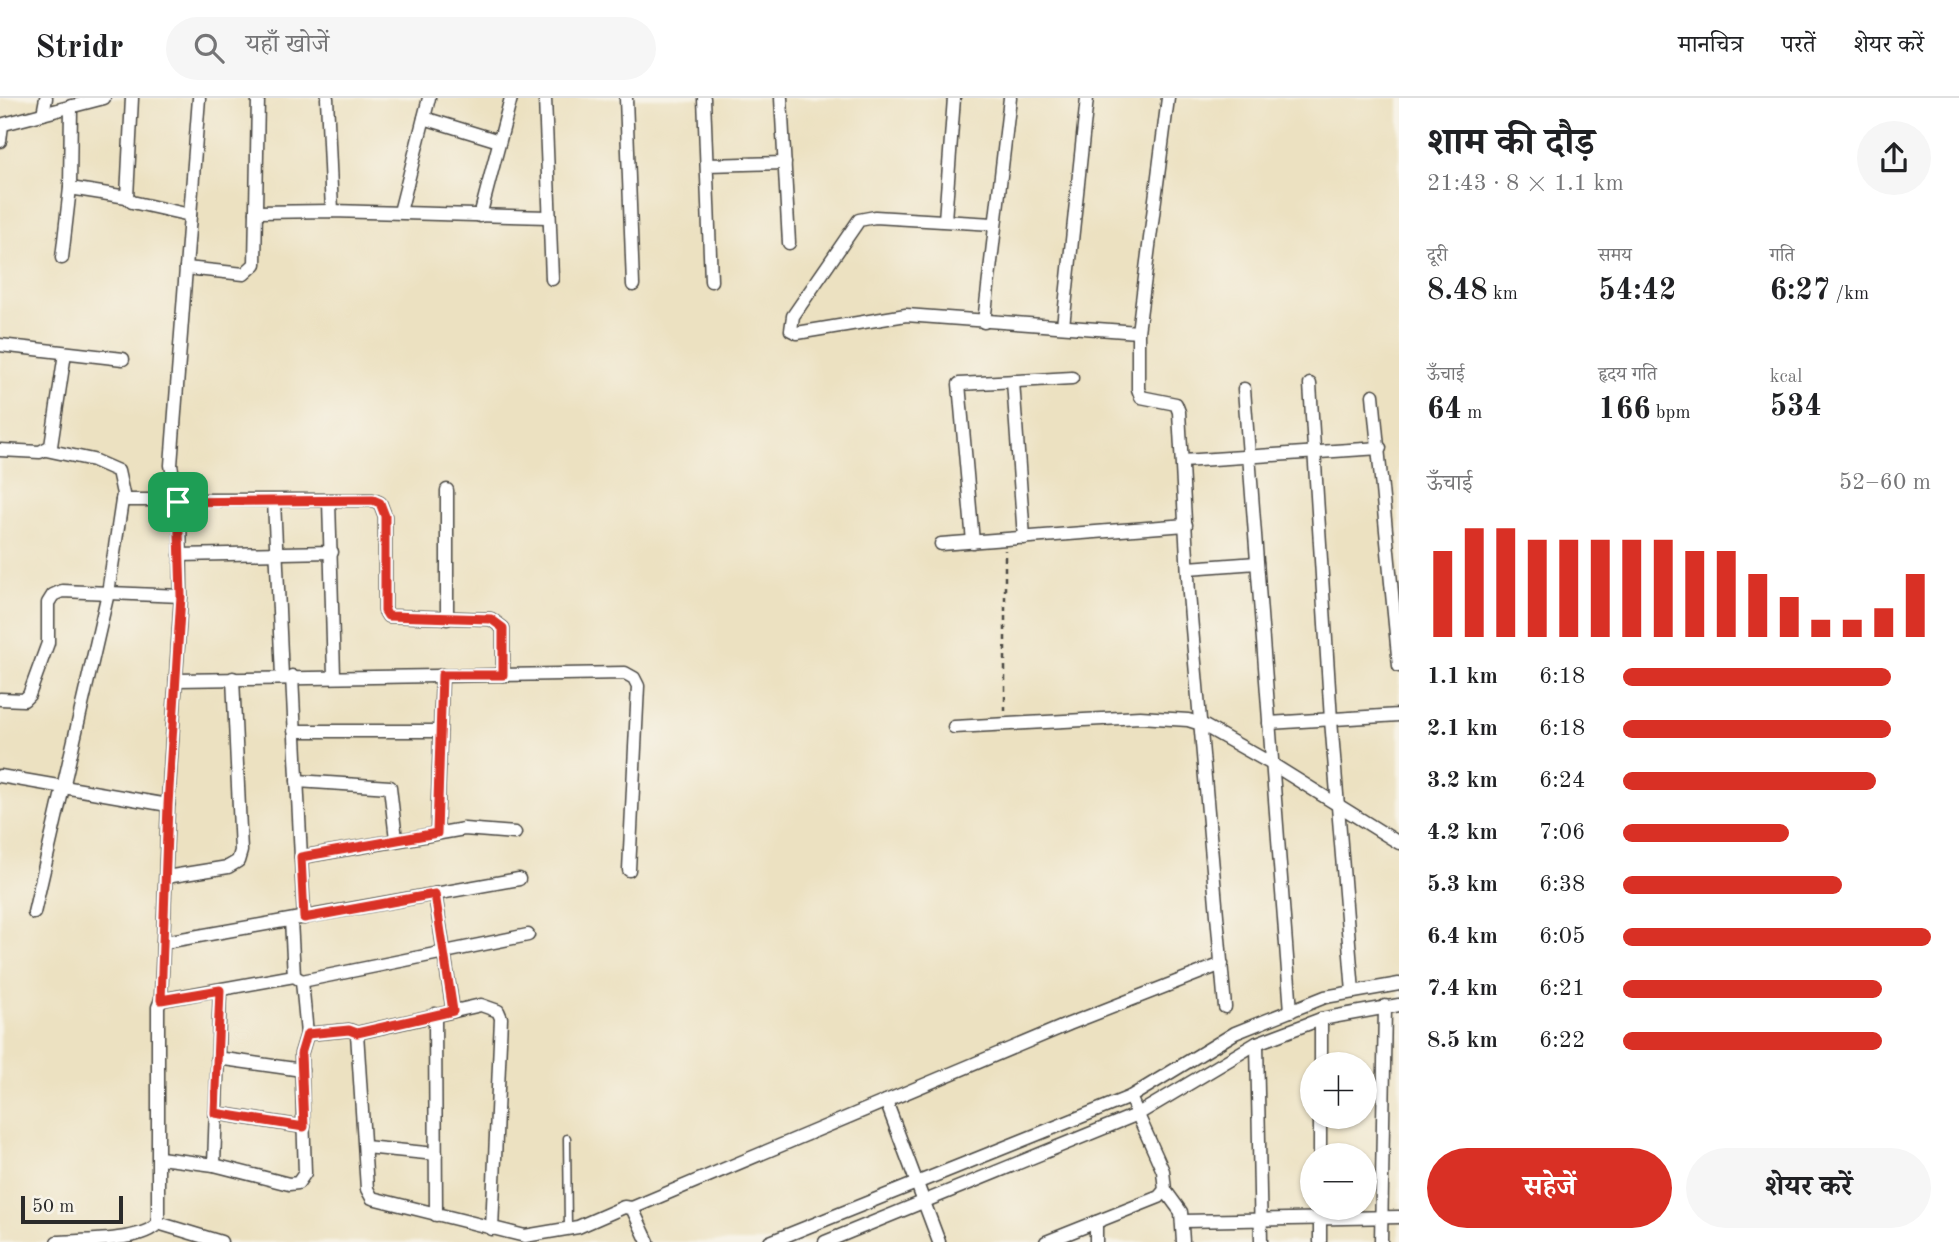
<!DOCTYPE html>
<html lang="hi">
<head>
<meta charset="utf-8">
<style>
	body { margin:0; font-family:"Old Standard TT","Noto Serif Devanagari",serif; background:#f6f6f6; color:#202124; height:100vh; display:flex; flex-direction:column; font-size:26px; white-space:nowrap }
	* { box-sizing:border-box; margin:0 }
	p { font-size:23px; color:#757577 }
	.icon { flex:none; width:38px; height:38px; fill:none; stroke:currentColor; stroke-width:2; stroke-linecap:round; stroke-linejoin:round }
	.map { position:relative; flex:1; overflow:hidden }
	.sheet { display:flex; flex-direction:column; background:#fff; width:560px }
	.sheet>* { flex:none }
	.tools { position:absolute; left:1300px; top:954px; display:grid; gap:14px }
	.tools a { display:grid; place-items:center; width:77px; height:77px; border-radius:50%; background:#fff; box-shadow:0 2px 5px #0004; font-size:35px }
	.scale { position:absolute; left:21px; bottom:18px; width:102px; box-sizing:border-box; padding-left:7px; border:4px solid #2b2b2b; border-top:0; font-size:19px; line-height:24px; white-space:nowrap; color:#2b2b2b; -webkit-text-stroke:5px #f7f3e8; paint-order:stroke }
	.pin { position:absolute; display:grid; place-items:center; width:60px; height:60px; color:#fff; margin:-30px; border-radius:14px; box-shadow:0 4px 10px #0006 }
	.round { display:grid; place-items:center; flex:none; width:74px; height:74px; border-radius:37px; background:#f6f6f6 }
	.overview { display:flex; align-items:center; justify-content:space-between; height:119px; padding:0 28px }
	h1 { font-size:38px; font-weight:700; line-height:52px }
	.figures { display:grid; grid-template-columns:repeat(3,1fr); gap:10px; height:119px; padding:7px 28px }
	.figures div { display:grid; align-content:center }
	.figures b { font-size:30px; font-weight:700 }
	.figures small { font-size:19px; font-weight:400 }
	.figures p { font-size:19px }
	.chart { height:196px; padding:14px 28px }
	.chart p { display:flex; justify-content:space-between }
	.chart svg { width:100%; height:126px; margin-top:7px; stroke:#d93025; stroke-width:6 }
	.button { display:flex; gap:14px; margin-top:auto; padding:14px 28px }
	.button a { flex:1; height:80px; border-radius:42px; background:#d93025; color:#fff; font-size:28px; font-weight:700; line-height:80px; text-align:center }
	.button a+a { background:#f6f6f6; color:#202124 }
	ul { padding:0 28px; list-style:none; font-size:23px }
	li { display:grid; grid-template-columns:112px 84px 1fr; align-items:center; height:52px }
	li i { height:18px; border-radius:9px; background:#d93025 }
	header { display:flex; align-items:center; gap:42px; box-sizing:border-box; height:98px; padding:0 35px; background:#fff; border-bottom:2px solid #e0e0e0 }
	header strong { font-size:33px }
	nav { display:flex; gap:38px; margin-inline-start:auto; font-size:24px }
	.search { width:490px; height:63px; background:#f6f6f6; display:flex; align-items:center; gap:18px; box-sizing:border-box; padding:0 24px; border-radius:38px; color:#757577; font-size:26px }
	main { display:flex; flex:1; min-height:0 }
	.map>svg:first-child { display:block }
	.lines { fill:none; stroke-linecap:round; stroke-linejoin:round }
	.lane-casing { stroke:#484642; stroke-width:9 }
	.street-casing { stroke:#484642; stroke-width:15 }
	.path { stroke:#484642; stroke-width:2.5; stroke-dasharray:5 5; stroke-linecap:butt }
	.lane { stroke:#fff; stroke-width:6 }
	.street { stroke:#fff; stroke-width:12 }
	.route-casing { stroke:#fff; stroke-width:14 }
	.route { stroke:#d93025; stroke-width:9 }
</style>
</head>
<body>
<header>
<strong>Stridr</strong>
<div class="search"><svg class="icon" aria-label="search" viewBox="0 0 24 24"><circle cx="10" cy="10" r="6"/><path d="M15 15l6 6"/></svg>यहाँ खोजें</div>
<nav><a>मानचित्र</a><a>परतें</a><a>शेयर करें</a></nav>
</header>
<main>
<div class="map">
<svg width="1399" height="1144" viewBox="0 0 1399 1144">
	<rect width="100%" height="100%" fill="#f7f3e8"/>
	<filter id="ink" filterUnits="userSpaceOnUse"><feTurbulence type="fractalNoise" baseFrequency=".0143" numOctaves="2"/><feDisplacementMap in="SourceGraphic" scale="14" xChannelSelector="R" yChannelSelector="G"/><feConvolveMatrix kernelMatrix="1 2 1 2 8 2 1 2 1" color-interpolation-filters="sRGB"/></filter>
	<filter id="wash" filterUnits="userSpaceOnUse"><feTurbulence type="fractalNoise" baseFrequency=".00686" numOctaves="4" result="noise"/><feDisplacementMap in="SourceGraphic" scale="28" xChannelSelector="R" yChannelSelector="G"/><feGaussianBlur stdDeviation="1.57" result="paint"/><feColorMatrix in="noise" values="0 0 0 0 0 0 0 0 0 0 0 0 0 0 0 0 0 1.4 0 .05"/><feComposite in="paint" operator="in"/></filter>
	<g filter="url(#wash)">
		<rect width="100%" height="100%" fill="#ece1c1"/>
	</g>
	<g filter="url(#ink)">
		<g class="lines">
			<g class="lane-casing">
				<polyline id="lane" points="567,1040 568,1130"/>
			</g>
			<g class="street-casing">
				<g id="street">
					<polyline points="132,0 127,99 132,104 190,117"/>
					<polyline points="327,0 332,113"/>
					<polyline points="545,0 552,181"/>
					<polyline points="626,0 633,187"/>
					<polyline points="704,0 711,183"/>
					<polyline points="781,0 789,145"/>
					<polyline points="1168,0 1138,234 1138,291 1141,299 1176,306 1179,314 1189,496 1225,909"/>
					<polyline points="43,16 46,0"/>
					<polyline points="424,20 499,43"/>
					<polyline points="0,27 104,0"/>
					<polyline points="0,43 2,27"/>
					<polyline points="707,67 785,65"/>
					<polyline points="70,90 127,99"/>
					<polyline points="256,114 332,113 548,119"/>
					<polyline points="400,114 429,0"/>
					<polyline points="480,118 511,0"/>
					<polyline points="945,122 954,0"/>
					<polyline points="993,126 875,119 859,122 793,218 791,232 797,235 906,217 1138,234"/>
					<polyline points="62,160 70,90 71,8"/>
					<polyline points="186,170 244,176 255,166 258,0"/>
					<polyline points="984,224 1010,0"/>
					<polyline points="1063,228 1087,0"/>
					<polyline points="0,247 123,261"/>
					<polyline points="1013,283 1024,440"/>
					<polyline points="1310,286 1331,622 1353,894"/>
					<polyline points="1244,291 1291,913"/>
					<polyline points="1373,297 1399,568"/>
					<polyline points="0,352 40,354 51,348 65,255"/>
					<polyline points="1183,363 1380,350"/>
					<polyline points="447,392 447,521"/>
					<polyline points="122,402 373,402 380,405 385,418 385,513 388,518 491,521 503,530 503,577"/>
					<polyline points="274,403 282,578"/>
					<polyline points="329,403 334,578"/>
					<polyline points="973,444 959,286 1072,280"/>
					<polyline points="941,446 1186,427"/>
					<polyline points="180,457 332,454"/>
					<polyline points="1188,470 1257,465"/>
					<polyline points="292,578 304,820"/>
					<polyline points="176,582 625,575 634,580 638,588 629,772"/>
					<polyline points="0,601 24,602 29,597 48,545 48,505 53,497 62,493 181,498"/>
					<polyline points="1269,625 1399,617"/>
					<polyline points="954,629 1140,619 1188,622 1201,626 1272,666 1399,745"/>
					<polyline points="294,633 440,633"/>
					<polyline points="0,678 168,707"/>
					<polyline points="297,683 390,689 396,741"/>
					<polyline points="437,735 442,577"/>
					<polyline points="301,759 464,731 515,735"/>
					<polyline points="166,779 228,769 238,763 241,753 233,580"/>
					<polyline points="435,796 453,913"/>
					<polyline points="34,815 108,495 123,396 118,373 93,362 46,352"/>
					<polyline points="291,822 294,878"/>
					<polyline points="165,844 519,781"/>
					<polyline points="302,883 528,837"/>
					<polyline points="161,902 168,707 181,498 180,415 171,367 199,0"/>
					<polyline points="435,916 436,1117"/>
					<polyline points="357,935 481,907 498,913 501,920 492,1131"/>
					<polyline points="1257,945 1261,1144"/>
					<polyline points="217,960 302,972"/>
					<polyline points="1321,966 1321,921"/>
					<polyline points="886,1003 939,1144"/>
					<polyline points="215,1015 304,1029"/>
					<polyline points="365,1049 436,1056"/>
					<polyline points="1320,1057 1320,1018"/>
					<polyline points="160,1060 214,1067 289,1086 298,1085 305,1075 301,956 307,936"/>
					<polyline points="214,1067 220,892"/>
					<polyline points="1165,1092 1181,1114 1183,1144"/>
					<polyline points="632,1110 1069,926 1222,866"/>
					<polyline points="1320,1110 1320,1144"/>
					<polyline points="1183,1123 1399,1119"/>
					<polyline points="1096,1124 1096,1144"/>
					<polyline points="158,1125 221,1144"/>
					<path d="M57,1144c26,-2 85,0 101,-19v-216l3,-7 133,-24 8,5 5,53 42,-4 8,3 10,156 5,9 153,38 53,-9 46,-20 8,1 16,34"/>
					<polyline points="770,1144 1130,999 1235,935 1325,899 1399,886"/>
					<polyline points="825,1144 1138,1016 1257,945 1321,921 1399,907"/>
					<polyline points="1046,1144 1159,1099 1165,1092 1163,1073 1130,999"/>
					<polyline points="1381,1144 1385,908"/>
				</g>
			</g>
			<polyline class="path" points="1005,613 1005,452"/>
			<use href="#lane" class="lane"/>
			<use href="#street" class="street"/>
		</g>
	</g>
	<g class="lines" filter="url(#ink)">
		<g class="route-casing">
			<polygon id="route" points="373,402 380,405 385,418 385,513 388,518 491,521 503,530 503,577 442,577 437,735 301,759 304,820 435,796 453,913 357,935 349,932 307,936 301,956 304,1029 215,1015 220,892 161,902 168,707 181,498 178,404"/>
		</g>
		<use href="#route" class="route"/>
	</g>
</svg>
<div class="tools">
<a>+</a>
<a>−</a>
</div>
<div class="scale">50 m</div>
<div class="pin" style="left:178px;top:404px;background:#1e9e55"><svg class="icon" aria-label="arrive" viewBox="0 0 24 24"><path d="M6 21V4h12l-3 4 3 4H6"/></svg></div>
</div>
<section class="sheet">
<div class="overview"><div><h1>शाम की दौड़</h1><p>21:43 · 8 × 1.1 km</p></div><a class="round"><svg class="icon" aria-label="share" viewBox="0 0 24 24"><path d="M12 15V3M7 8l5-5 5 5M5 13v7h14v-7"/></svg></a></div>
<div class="figures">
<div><p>दूरी</p><b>8.48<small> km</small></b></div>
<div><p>समय</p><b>54:42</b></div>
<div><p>गति</p><b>6:27<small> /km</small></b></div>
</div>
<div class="figures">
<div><p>ऊँचाई</p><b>64<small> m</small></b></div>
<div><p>हृदय गति</p><b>166<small> bpm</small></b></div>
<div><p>kcal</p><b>534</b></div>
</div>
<div class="chart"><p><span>ऊँचाई</span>52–60 m</p>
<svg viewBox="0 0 160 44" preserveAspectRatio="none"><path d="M5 44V14M15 44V6M25 44V6M35 44V10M45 44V10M55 44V10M65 44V10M75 44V10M85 44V14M95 44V14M105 44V22M115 44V30M125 44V38M135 44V38M145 44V34M155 44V22"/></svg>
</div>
<ul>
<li><b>1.1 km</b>6:18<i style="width:87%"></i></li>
<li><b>2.1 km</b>6:18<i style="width:87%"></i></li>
<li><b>3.2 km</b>6:24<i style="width:82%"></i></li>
<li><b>4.2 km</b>7:06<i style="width:54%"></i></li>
<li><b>5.3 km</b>6:38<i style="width:71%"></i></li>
<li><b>6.4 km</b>6:05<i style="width:100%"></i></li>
<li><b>7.4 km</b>6:21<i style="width:84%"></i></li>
<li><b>8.5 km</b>6:22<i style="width:84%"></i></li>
</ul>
<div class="button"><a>सहेजें</a><a>शेयर करें</a></div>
</section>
</main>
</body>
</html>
